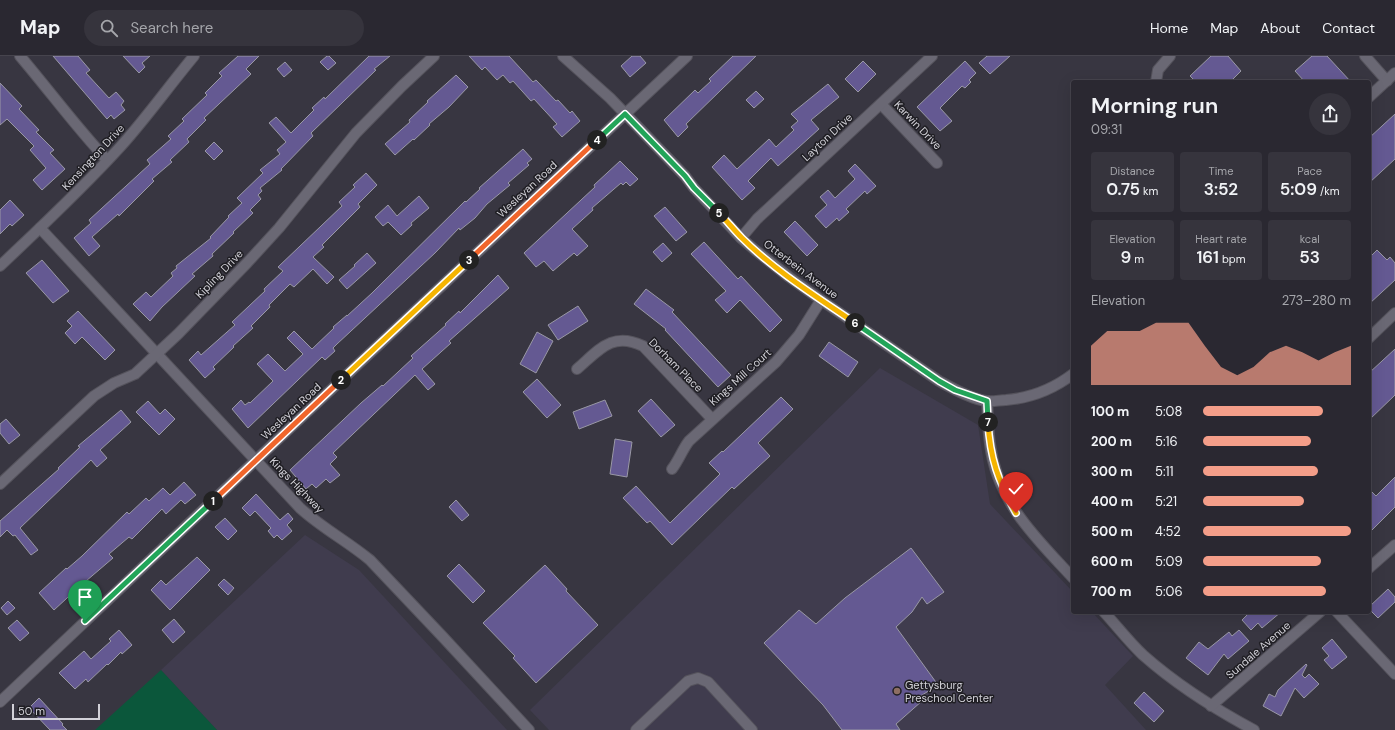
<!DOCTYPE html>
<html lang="en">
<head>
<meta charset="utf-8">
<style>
	body { margin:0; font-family:"DM Sans",sans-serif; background:#36343d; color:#f1f3f6; height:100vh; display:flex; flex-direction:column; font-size:15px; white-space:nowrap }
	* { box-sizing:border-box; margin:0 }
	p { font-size:13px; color:#a5a6ab }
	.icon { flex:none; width:22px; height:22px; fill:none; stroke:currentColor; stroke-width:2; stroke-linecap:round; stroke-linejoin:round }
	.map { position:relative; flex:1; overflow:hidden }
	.sheet { position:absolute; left:1071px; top:24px; width:300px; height:534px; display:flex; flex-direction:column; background:#2a2831; border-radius:4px; box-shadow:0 4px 16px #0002,0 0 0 1px #46444d }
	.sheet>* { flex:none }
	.scale { position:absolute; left:12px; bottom:10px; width:88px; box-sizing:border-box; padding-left:4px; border:2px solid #d2d1d8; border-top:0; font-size:11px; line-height:14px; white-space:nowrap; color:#d2d1d8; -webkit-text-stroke:3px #1f1e23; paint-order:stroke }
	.pin { position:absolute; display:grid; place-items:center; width:34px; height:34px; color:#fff; margin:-41px -17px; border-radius:50% 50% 50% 0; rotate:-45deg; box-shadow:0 0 4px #0007 }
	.pin .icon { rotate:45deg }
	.km { position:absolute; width:20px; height:20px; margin:-10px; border-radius:50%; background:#222; color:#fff; font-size:11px; line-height:20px; text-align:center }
	.round { display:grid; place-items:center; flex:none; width:42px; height:42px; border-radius:21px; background:#36343d }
	.head { display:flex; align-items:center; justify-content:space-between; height:68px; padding:0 20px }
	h1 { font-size:22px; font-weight:600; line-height:30px }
	.stats { display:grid; grid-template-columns:repeat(3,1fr); gap:6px; height:68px; padding:4px 20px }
	.stats div { display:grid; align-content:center; border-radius:4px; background:#36343d; text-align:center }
	.stats b { font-size:17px; font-weight:600 }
	.stats small { font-size:11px; font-weight:400 }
	.stats p { font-size:11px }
	.chart { height:112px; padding:8px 20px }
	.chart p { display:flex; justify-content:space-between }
	.chart svg { width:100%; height:72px; margin-top:4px; fill:#f49e89; opacity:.7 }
	ul { padding:0 20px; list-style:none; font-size:13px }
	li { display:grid; grid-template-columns:64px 48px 1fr; align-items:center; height:30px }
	li i { height:10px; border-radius:5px; background:#f49e89 }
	header { display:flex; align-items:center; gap:24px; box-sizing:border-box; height:56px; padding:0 20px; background:#2a2831; border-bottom:1px solid #46444d }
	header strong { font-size:19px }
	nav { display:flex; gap:22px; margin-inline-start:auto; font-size:14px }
	.search { width:280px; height:36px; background:#36343d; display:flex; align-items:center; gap:10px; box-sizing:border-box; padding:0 14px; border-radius:22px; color:#a5a6ab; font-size:15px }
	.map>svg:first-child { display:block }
	.education { fill:#403c4e }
	.green { fill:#0b573b }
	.building { fill:#645992; stroke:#9998a5 }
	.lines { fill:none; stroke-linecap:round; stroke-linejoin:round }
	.minor-casing { stroke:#55535c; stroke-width:12 }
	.minor { stroke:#6a6874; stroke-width:10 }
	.split-1-casing { stroke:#fff; stroke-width:8 }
	.split-2-casing { stroke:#fff; stroke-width:8 }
	.split-3-casing { stroke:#fff; stroke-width:8 }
	.split-4-casing { stroke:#fff; stroke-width:8 }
	.split-5-casing { stroke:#fff; stroke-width:8 }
	.split-6-casing { stroke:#fff; stroke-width:8 }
	.split-7-casing { stroke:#fff; stroke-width:8 }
	.split-8-casing { stroke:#fff; stroke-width:8 }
	.split-1 { stroke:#22a559; stroke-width:5 }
	.split-2 { stroke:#f0652b; stroke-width:5 }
	.split-3 { stroke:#f5b400; stroke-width:5 }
	.split-4 { stroke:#f0652b; stroke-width:5 }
	.split-5 { stroke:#22a559; stroke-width:5 }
	.split-6 { stroke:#f5b400; stroke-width:5 }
	.split-7 { stroke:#22a559; stroke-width:5 }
	.split-8 { stroke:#f5b400; stroke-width:5 }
	.education-dot { fill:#8d6e63; stroke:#1f1e23; stroke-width:1.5 }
	.labels { text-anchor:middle; stroke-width:3; stroke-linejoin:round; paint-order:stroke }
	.street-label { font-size:11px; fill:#d2d1d8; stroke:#1f1e23 }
	.poi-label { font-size:11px; fill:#d2d1d8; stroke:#1f1e23; text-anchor:start }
</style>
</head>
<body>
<header>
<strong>Map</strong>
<div class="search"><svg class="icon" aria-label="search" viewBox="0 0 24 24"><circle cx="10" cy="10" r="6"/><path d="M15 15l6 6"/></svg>Search here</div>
<nav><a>Home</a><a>Map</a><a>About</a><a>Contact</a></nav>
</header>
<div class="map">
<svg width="1395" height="674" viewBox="0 0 1395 674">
	<rect width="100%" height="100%" fill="#383641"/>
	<g class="education">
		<polygon points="880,312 978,369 990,448 1073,536 1073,556 1092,556 1133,600 1105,629 1146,674 549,674 530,654"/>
		<polygon points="305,479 359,514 507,674 217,674 161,614"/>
	</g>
	<polygon class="green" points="161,614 217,674 95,674"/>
	<g class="building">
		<polygon points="53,0 78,0 90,14 86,17 109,42 116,36 124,45 121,49 125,54 114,63 111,59 107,63"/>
		<polygon points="123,0 150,0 142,7 145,11 139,17"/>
		<polygon points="238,0 259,0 246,13 251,18 204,62 206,64 187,83 189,86 170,104 172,106 152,123 154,125 119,160 118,158 92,181 100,190 89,200 74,182 91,167 89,164 150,108 147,104 171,83 168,80 184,65 182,63 207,39 205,37 222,20 219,17"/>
		<polygon points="327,0 329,0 336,7 328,14 320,6"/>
		<polygon points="369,0 390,0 374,13 376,14 311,77 313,80 281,113 282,114 260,132 262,135 258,139 261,143 250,154 253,157 233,176 234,177 212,198 213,200 192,218 195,220 162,251 150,265 133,248 146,236 151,241 173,220 171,217 177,212 176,210 211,182 210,181 229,161 228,160 242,147 237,142 263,117 260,114 280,98 277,94 286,86 269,67 276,61 291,77 314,54 312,52 324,41 325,43"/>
		<polygon points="469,0 509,0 533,26 536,24 556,45 558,44 570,57 572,55 580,65 562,81 553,71 557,68 534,43 531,45 513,25 510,27 503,19 497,24 485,11 482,14"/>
		<polygon points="632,0 640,0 646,7 630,21 621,10"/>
		<polygon points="733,0 756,0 686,68 688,71 678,81 664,64 695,34 698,37 711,25 709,23"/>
		<polygon points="987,0 1010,0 990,18 979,7"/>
		<polygon points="1211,0 1228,0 1241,15 1230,26 1196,26 1190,20"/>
		<polygon points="1312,0 1327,0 1351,26 1305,26 1295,15"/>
		<polygon points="863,5 876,18 858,36 845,23"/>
		<polygon points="965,5 976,17 969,24 971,26 965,32 962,30 940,52 952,65 940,75 917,51"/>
		<polygon points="285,6 292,14 284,21 277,13"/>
		<polygon points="456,19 468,31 449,51 429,68 430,69 414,84 413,83 395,99 385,88 410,66 409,64 428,46 427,45"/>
		<polygon points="0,27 22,50 19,53 39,74 36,76 54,94 50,97 65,113 42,134 33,124 46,112 30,94 34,90 7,63 0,69"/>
		<polygon points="828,28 839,41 811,64 819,73 778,110 771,102 748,125 755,132 742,144 712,111 724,99 737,113 769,83 776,91 794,74 791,71 798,65 791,58"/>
		<polygon points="756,35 764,43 754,52 746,44"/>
		<polygon points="1395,58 1395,103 1369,127 1369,82"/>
		<polygon points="214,86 223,95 214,104 205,95"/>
		<polygon points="523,93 532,103 527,107 529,109 508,127 510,129 487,148 475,162 460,174 459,172 435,197 337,288 333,292 335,295 325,304 322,301 248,372 232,353 241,344 245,349 249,346 250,347 273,325 257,308 268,298 285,315 303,298 287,282 294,275 312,293 334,272 333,271 347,259 347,260 372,237 465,145 466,146 480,133 479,132"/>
		<polygon points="620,105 638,123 630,130 626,126 623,129 621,127 592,152 593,154 572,173 588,190 577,200 574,197 553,215 544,205 536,211 524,197 595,131 594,129"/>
		<polygon points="855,108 876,130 867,138 865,135 846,153 849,156 839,165 837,162 826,172 815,160 827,149 820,141 828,134 835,142 855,123 848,115"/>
		<polygon points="366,117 377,129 358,148 360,151 322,189 324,191 313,201 334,221 327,228 313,213 294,231 290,228 269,249 270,251 251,270 253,272 233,290 234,291 213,311 215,313 205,322 189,304 198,295 201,299 235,269 232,266 265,235 264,233 283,215 278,211 342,150 339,146 355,131 353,129"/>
		<polygon points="419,140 429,152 411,167 412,169 401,179 388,166 383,170 375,161 388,149 397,160"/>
		<polygon points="10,144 24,159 12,170 10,168 0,178 0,154"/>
		<polygon points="665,151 687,176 676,185 654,160"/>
		<polygon points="795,165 818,189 807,200 784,176"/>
		<polygon points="704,186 738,223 741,220 782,264 770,276 740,244 727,257 715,244 726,235 691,198"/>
		<polygon points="663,187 672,197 662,206 653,196"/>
		<polygon points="1377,194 1387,204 1390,201 1395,207 1395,224 1369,248 1369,202"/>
		<polygon points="367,197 376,207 347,233 339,224 355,210 354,209"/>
		<polygon points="42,204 69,235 53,247 26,217"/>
		<polygon points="498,219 509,232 449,285 451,287 422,313 435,328 428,334 415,319 333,397 337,401 330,408 340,419 330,427 326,423 316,432 312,428 306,433 290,414 361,347 382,329 383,330 413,302 411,300 446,269 445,268 459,255 460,257"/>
		<polygon points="646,233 674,254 672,256 731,319 718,331 665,274 666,273 634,248"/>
		<polygon points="578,250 588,265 558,284 548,269"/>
		<polygon points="78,255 115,294 105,304 82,281 75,288 65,277 72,270 67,265"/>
		<polygon points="537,276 553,285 536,317 520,308"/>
		<polygon points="829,286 858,306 848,321 819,300"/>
		<polygon points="1395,293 1395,339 1369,364 1369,317"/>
		<polygon points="537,323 561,349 547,362 523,336"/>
		<polygon points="781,341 793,353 758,387 770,400 734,433 732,431 672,489 650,465 647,467 623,442 636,430 670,467 720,418 709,407 722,395 723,396"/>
		<polygon points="651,343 675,369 661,381 638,355"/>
		<polygon points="605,344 612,360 579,373 573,356"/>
		<polygon points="148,345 160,358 165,353 175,363 159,379 136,356"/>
		<polygon points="121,354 131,366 100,394 107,402 97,411 91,404 20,472 38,494 31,499 15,479 13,480 7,474 0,481 0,465 59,413 58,412 80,391 78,390"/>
		<polygon points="6,363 20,379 9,388 0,377 0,368"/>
		<polygon points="615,383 632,386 627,421 610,418"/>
		<polygon points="1395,421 1395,451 1369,477 1369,433 1376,440"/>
		<polygon points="184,426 196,439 185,448 181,444 166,458 162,453 132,483 129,481 109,498 113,502 79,531 54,554 39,537 66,512 67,513 82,500 127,456 129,458 146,442 149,445 163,432 170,439"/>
		<polygon points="256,438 280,464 288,457 293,463 287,469 292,475 282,484 277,479 274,482 268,475 271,472 255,455 250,460 242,452"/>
		<polygon points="456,444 469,459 462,465 449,451"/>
		<polygon points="225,462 237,475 228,484 215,471"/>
		<polygon points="911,492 944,536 927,548 922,541 912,556 896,571 938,629 919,641 922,645 896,668 900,674 842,674 823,649 764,587 799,554 816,568 845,542"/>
		<polygon points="197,501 210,514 170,554 151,534 161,524 166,529"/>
		<polygon points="459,508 485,535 473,547 447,520"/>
		<polygon points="545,509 567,533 566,535 598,569 536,627 513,602 515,600 483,567"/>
		<polygon points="224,523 234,532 228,539 218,529"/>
		<polygon points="1388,533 1395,541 1395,546 1378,562 1369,553 1369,551"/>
		<polygon points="8,545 15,552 7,559 1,552"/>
		<polygon points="1250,556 1281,556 1262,572 1258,567 1251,574 1242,564"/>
		<polygon points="174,563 185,576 173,587 162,574"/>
		<polygon points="17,564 29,577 20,585 8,572"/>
		<polygon points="119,574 132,589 122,598 121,596 108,609 107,608 88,626 86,623 75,633 59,617 84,595 91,603 111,585 109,583"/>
		<polygon points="1239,574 1249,585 1228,603 1224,598 1208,619 1186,602 1199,586 1208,593 1229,576 1232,580"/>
		<polygon points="1332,583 1347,601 1332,613 1324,604 1329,600 1322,592"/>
		<polygon points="1306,608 1307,609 1302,619 1305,622 1309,618 1319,628 1304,642 1295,632 1281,660 1263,650 1269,638 1275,641 1278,634"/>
		<polygon points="1144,636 1164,655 1154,666 1134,647"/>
		<polygon points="39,642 63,668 62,669 67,674 50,674 29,652"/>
	</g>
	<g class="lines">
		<g class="minor-casing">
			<g id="minor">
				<path d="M20,0c29,34 56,71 87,104"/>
				<path d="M563,0l47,42 75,78 9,12 47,50 14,12 34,27 32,23 118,81c13,7 34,19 48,20 6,1 13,-1 19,-1 25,-2 46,-10 67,-26"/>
				<polyline points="1365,0 1387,25"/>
				<polyline points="1156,26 1158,14 1170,0"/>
				<polyline points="1369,41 1395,17"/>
				<polyline points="881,48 937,107"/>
				<path d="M40,172l260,280c22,20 47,33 70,52l72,76 87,94"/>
				<polyline points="741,182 757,163 932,0"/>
				<path d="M0,210c41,-39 83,-78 121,-120 26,-29 48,-60 73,-90"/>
				<polyline points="1369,282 1395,257"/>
				<path d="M577,313c22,-19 35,-38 66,-23l69,73"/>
				<path d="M987,345c1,15 1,29 3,43 7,58 46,94 83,134"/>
				<path d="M672,413c7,-9 10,-19 17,-28l87,-79 23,-27 22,-35"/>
				<polyline points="0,428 94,340 114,327 135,318 178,278 247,207 279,172 356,77 402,30 434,0"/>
				<polyline points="1369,512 1395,489"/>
				<path d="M1104,556c13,14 25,30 39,43 35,31 70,53 111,75"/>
				<polyline points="1337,556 1395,618"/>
				<polyline points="0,646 256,404 687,0"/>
				<polyline points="1211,650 1320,556"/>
				<polyline points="636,674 688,625 698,622 708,626 752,674"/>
			</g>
		</g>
		<use href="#minor" class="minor"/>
	</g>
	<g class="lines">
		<g class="split-1-casing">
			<polyline id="split-1" points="85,565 213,445"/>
		</g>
		<g class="split-2-casing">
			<polyline id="split-2" points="213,445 341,324"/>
		</g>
		<g class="split-3-casing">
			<polyline id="split-3" points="341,324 469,204"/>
		</g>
		<g class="split-4-casing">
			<polyline id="split-4" points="469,204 597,84"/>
		</g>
		<g class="split-5-casing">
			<polyline id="split-5" points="597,84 625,58 685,120 694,132 719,157"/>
		</g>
		<g class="split-6-casing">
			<path id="split-6" d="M719,157c8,8 15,17 23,25 32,32 75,59 113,85"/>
		</g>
		<g class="split-7-casing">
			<polyline id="split-7" points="855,267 939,325 955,334 987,345 988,366"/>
		</g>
		<g class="split-8-casing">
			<path id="split-8" d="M988,366c2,36 10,59 28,91"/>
		</g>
		<use href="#split-1" class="split-1"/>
		<use href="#split-2" class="split-2"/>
		<use href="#split-3" class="split-3"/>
		<use href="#split-4" class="split-4"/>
		<use href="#split-5" class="split-5"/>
		<use href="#split-6" class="split-6"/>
		<use href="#split-7" class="split-7"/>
		<use href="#split-8" class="split-8"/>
	</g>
	<circle class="education-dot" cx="897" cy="635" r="4"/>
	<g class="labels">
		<g class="street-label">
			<text transform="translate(918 69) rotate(46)" y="4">Karwin Drive</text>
			<text transform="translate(827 81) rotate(-43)" y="4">Layton Drive</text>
			<text transform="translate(93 101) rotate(-47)" y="4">Kensington Drive</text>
			<text transform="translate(527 133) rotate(-43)" y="4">Wesleyan Road</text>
			<text transform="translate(801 213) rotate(37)" y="4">Otterbein Avenue</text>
			<text transform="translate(219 218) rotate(-46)" y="4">Kipling Drive</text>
			<text transform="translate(676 309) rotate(45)" y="4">Dorham Place</text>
			<text transform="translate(740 321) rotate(-42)" y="4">Kings Mill Court</text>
			<text transform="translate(291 355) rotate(-43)" y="4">Wesleyan Road</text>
			<text transform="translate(297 429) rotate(46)" y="4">Kings Highway</text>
			<text transform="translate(1258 594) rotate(-41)" y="4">Sundale Avenue</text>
		</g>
		<g class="poi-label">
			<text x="905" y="633">Gettysburg<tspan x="905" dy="13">Preschool Center</tspan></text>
		</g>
	</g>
</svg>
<div class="scale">50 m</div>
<div class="pin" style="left:85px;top:565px;background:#1e9e55"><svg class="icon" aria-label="arrive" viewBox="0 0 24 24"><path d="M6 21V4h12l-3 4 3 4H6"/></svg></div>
<div class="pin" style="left:1016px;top:457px;background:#d93025"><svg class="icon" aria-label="check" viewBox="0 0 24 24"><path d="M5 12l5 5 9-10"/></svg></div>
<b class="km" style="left:213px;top:445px">1</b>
<b class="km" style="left:341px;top:324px">2</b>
<b class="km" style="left:469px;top:204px">3</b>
<b class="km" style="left:597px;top:84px">4</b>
<b class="km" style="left:719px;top:157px">5</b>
<b class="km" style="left:855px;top:267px">6</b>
<b class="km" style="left:988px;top:366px">7</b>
<section class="sheet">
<div class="head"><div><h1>Morning run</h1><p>09:31</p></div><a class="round"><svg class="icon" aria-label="share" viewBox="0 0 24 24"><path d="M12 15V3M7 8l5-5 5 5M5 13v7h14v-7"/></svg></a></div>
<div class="stats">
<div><p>Distance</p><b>0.75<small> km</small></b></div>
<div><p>Time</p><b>3:52</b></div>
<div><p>Pace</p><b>5:09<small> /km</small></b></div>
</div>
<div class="stats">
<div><p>Elevation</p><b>9<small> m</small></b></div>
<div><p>Heart rate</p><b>161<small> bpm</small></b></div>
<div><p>kcal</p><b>53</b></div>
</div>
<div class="chart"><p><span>Elevation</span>273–280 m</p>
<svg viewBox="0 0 160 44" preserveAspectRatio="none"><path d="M0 44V20L10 11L20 11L30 11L40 6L50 6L60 6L70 20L80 33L90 38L100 33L110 24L120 20L130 24L140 29L150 24L160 20V44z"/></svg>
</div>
<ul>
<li><b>100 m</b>5:08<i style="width:81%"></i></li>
<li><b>200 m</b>5:16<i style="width:73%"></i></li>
<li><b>300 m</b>5:11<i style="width:78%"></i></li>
<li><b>400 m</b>5:21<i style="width:68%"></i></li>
<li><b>500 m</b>4:52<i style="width:100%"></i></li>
<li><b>600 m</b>5:09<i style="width:80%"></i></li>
<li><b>700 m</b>5:06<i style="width:83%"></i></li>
</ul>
</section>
</div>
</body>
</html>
